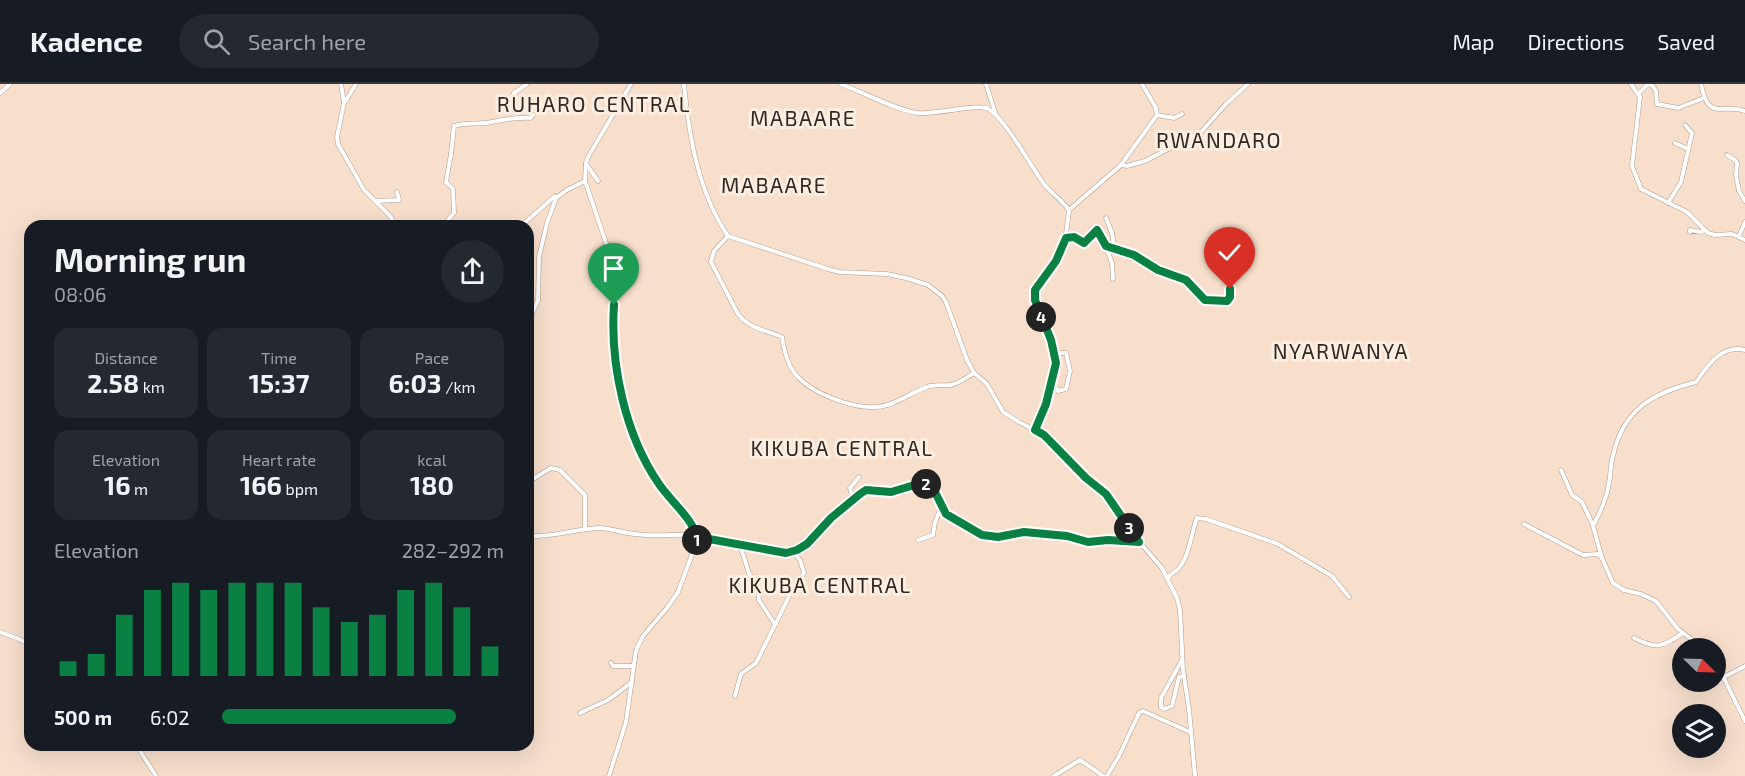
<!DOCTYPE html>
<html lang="en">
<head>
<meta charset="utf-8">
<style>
	body { margin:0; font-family:"Exo 2",sans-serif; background:#242831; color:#f1f3f6; height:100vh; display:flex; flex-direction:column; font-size:22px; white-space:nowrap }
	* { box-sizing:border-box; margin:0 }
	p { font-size:20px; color:#9ea1a6 }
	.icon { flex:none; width:33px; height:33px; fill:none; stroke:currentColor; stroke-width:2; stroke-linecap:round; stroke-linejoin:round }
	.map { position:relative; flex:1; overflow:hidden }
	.panel { position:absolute; left:24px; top:136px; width:510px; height:531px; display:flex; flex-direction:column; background:#171b24; border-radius:18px; box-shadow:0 6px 24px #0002 }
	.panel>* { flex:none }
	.needle { width:39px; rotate:113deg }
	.buttons { position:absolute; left:1672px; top:554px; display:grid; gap:12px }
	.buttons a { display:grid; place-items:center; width:54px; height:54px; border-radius:50%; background:#171b24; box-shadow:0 6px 24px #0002; font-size:30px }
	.pin { position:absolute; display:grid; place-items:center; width:51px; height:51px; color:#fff; margin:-62px -26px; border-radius:50% 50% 50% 0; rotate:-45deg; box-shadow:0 0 6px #0007 }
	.pin .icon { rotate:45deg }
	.km { position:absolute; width:30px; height:30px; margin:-15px; border-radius:50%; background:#222; color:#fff; font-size:16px; line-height:30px; text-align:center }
	.round { display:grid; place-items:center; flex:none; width:63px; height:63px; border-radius:32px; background:#242831 }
	.overview { display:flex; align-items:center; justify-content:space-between; height:102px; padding:0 30px }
	h1 { font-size:33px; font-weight:700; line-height:45px }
	.metrics { display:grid; grid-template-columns:repeat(3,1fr); gap:9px; height:102px; padding:6px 30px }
	.metrics div { display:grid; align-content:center; border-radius:15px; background:#242831; text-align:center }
	.metrics b { font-size:26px; font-weight:700 }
	.metrics small { font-size:16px; font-weight:400 }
	.metrics p { font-size:16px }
	.chart { height:168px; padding:12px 30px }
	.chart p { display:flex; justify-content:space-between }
	.chart svg { width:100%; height:108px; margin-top:6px; stroke:#0b8043; stroke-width:6 }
	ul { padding:0 30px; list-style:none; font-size:20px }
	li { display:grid; grid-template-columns:96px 72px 1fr; align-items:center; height:45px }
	li i { height:15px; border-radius:8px; background:#0b8043 }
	header { display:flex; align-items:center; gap:36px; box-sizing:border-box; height:84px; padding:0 30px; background:#171b24; border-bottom:2px solid #363941 }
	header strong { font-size:28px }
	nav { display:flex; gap:33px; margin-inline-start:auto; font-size:21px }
	.search { width:420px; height:54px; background:#242831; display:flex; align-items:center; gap:15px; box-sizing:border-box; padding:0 21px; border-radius:33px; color:#9ea1a6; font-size:22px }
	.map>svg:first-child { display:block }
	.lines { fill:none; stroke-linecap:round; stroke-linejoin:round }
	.minor-casing { stroke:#b29b89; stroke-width:5 }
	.minor { stroke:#fff; stroke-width:4 }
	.route-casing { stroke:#fff; stroke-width:12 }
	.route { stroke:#0b8043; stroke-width:8 }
	.labels { text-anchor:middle; stroke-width:6; stroke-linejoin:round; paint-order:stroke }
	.quarter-label { font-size:21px; letter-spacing:1.5px; fill:#312821; stroke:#fdeee2 }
</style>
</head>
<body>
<header>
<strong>Kadence</strong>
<div class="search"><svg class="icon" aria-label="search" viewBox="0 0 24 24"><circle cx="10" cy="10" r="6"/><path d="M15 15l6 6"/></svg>Search here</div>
<nav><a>Map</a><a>Directions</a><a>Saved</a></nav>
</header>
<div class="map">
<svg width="1745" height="692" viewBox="0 0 1745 692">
	<rect width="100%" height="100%" fill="#f8dfcc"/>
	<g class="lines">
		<g class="minor-casing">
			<g id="minor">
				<polyline points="341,0 344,19 337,53 338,60 364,106 391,133 394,142"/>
				<path d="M684,0c5,52 14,108 44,152l100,33 11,3 48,2 19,4 22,7 14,11 4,6 21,58 7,13 13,11 16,28 16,10 25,13 42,43 20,16 18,24 6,13 32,37 15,30 3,12 3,60 6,39 6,67"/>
				<path d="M841,0c19,7 59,28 77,29 18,2 56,-9 68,-5 17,6 45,59 58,76 7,9 18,16 25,26 -2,20 -4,36 -14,53 -5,9 -19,20 -20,31 -2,14 9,30 15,43 13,32 -2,63 -15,93"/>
				<polyline points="986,0 995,28"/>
				<polyline points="1631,0 1640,13 1632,82 1641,105 1687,128 1708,149 1715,151 1732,150 1745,156"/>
				<path d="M1701,0c7,38 21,19 44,27"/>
				<polyline points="0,9 10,0"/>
				<polyline points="514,9 527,0"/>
				<polyline points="1639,9 1648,0 1652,1 1656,7 1657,20 1678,24 1704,14"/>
				<polyline points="345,18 356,0"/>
				<polyline points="1157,31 1174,34 1182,30"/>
				<polyline points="1675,59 1688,65"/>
				<polyline points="1727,71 1735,76 1737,79 1736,91 1739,107 1745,117"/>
				<polyline points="586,80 598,97"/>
				<polyline points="1121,81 1127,82 1145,77 1201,48 1226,20 1248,0"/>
				<polyline points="567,106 585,97"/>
				<polyline points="376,117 399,116 397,108"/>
				<polyline points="1668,119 1681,98 1692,49 1685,41"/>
				<polyline points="1069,126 1121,81 1157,31 1156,24 1142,0"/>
				<polyline points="1106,134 1112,149 1115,167"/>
				<path d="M443,142l11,-13 -1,-24 -7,-7 5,-28 3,-28c13,-4 26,-1 38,-4 11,-2 26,-5 38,-4l3,-3"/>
				<polyline points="521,142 555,112"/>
				<polyline points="1690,148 1690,146 1701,148 1704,146"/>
				<path d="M728,152l-14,15 -3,11 27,52c12,15 27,16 44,23 2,14 6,31 17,41 15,16 55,31 77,29 18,-1 34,-14 51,-20 7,-3 15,-1 23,-2 8,-1 17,-8 24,-12"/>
				<polyline points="1739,152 1745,138"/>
				<polyline points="1067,154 1074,153 1084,159 1097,146 1106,163 1134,171 1158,186 1184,194 1194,202 1205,216 1226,217 1230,213 1229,200 1222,182 1223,173 1229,164 1229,149"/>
				<polyline points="1106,163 1112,179 1113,195"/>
				<polyline points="529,235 538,217 539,173 547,139 556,114 567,106"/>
				<polyline points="1052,299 1058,307 1066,305 1070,287 1066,269 1054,269"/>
				<polyline points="1561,386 1572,411 1582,418 1593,441"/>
				<polyline points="528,398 551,384 560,386 585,411 585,445"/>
				<polyline points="853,415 850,404 859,393"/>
				<polyline points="1524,440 1583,471 1598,470 1602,474 1613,499 1624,506 1641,510 1656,517 1678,545 1703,564"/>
				<path d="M528,452c24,2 46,-7 70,-8 13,0 24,5 37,6 19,3 41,0 61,1"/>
				<polyline points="698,456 709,455 755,464 790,468 807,460 831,434 860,409 866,406 891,408 925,400 934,406 946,430 982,451 998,453 1025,448 1067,452 1088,458 1108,456 1138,458"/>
				<polyline points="918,456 933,451 935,438 941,424"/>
				<path d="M1602,474l-9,-32c7,-14 14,-27 16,-43 2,-9 1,-18 4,-27 10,-47 40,-63 83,-74 12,-17 26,-38 49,-32"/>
				<path d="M1168,494c3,-5 6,-5 10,-9 12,-13 13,-36 19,-51l9,1 72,25 54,32 17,21"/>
				<polyline points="776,539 795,500 804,489 800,476 793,468"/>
				<polyline points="0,548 19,555 30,561"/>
				<path d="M1634,554c23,12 28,9 49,-5"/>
				<polyline points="1182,576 1161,614 1161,623 1164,625 1172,622 1179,593 1184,592"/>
				<polyline points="1716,578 1745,637"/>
				<polyline points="611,579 613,582 633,582"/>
				<polyline points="1724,593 1745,582"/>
				<polyline points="735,612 741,590 756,579 776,539 774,539 759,516 758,505 749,489 740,461"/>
				<polyline points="580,629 608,616 632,598"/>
				<polyline points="137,662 156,692"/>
				<polyline points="609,692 626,638 636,566 643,552 667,524 678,508 697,457 692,443 654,393 644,374 627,328 614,270 614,204 607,175 607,162 585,97 586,79 588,73 631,0"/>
				<polyline points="1054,692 1080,676 1103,692"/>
				<polyline points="1107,692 1119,672 1139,629 1143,627 1190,648"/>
			</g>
		</g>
		<use href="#minor" class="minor"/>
	</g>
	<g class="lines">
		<g class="route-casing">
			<path id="route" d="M614,221c-4,59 11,130 45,179 12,18 35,35 39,57l11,-2 77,14 11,-3 10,-6 24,-26 29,-24 6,-4 25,2 27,-8h7l9,6 12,24 36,21 16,2 26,-5 43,4 21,6 20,-2 31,2 -33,-48 -20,-16 -42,-43 -9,-5 11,-26 10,-41 -5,-23 -16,-40v-10l21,-29 10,-23 8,-1 10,6 13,-13 9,16 28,9 24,15 28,10 19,20 22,1 3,-4v-8"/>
		</g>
		<use href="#route" class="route"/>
	</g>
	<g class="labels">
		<g class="quarter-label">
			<text x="594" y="28">RUHARO CENTRAL</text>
			<text x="803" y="42">MABAARE</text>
			<text x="1219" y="64">RWANDARO</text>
			<text x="774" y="109">MABAARE</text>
			<text x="1341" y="275">NYARWANYA</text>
			<text x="842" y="372">KIKUBA CENTRAL</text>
			<text x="820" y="509">KIKUBA CENTRAL</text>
		</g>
	</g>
</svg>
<div class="buttons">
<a><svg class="needle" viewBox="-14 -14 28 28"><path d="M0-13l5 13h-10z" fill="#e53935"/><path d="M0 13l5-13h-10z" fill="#9ea1a6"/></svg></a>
<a><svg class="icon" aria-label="layers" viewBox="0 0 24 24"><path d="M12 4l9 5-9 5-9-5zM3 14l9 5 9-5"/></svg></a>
</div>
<div class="pin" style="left:614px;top:221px;background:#1e9e55"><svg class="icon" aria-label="arrive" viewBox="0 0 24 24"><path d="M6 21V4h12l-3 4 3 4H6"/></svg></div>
<div class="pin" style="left:1230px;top:205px;background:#d93025"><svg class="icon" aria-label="check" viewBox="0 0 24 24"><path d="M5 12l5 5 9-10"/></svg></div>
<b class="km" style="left:697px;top:456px">1</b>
<b class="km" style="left:926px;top:400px">2</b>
<b class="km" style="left:1129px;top:444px">3</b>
<b class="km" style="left:1041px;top:233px">4</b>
<section class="panel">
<div class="overview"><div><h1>Morning run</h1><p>08:06</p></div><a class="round"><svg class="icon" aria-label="share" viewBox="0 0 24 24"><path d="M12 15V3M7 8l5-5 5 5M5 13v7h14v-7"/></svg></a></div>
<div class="metrics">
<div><p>Distance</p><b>2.58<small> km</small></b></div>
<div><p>Time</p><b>15:37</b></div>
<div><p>Pace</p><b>6:03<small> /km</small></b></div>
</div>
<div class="metrics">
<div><p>Elevation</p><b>16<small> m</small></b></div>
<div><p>Heart rate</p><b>166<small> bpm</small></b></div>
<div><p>kcal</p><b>180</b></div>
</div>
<div class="chart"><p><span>Elevation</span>282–292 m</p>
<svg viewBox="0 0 160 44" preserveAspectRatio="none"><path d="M5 44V38M15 44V35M25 44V19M35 44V9M45 44V6M55 44V9M65 44V6M75 44V6M85 44V6M95 44V16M105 44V22M115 44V19M125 44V9M135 44V6M145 44V16M155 44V32"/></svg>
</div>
<ul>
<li><b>500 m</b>6:02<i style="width:83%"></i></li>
</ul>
</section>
</div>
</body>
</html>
